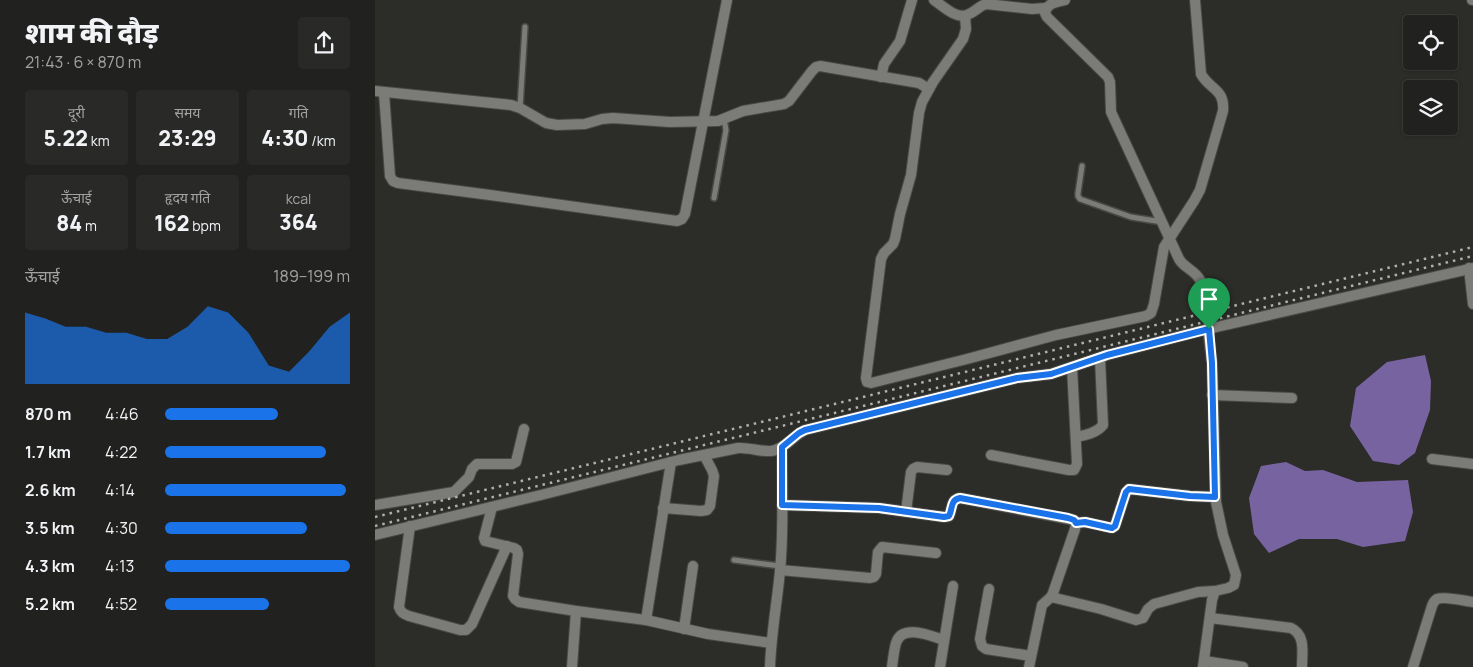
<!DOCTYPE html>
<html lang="hi">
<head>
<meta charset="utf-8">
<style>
	body { margin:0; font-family:Manrope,"Noto Sans Devanagari",sans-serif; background:#292a28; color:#f1f3f6; height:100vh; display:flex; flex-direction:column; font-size:19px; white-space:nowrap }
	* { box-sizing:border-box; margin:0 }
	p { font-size:16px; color:#a2a4a4 }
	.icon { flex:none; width:28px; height:28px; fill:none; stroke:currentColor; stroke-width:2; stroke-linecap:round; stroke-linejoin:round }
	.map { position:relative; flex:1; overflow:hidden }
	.panel { display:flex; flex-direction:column; background:#21221f; width:375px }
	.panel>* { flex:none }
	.controls { position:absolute; left:1028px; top:15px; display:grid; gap:10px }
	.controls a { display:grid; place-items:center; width:55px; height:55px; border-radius:5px; background:#21221f; box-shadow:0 1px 4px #0004,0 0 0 1px #3e3f3d; font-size:25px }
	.pin { position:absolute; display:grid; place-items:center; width:42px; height:42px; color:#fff; margin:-51px -21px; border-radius:50% 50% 50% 0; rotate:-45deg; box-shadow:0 0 5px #0007 }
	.pin .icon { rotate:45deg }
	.round { display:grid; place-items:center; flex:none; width:52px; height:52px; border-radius:5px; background:#292a28 }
	.head { display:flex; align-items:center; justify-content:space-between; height:85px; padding:0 25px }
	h1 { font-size:28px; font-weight:800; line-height:38px }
	.metrics { display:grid; grid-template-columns:repeat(3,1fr); gap:8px; height:85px; padding:5px 25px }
	.metrics div { display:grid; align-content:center; border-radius:5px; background:#292a28; text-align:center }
	.metrics b { font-size:21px; font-weight:800 }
	.metrics small { font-size:14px; font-weight:400 }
	.metrics p { font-size:14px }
	.chart { height:140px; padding:10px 25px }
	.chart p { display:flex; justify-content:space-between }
	.chart svg { width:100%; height:90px; margin-top:5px; fill:#1a73e8; opacity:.7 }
	ul { padding:0 25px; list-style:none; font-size:16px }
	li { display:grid; grid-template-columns:80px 60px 1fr; align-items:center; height:38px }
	li i { height:12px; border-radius:6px; background:#1a73e8 }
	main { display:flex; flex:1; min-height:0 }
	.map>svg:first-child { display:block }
	.water { fill:#7863a1 }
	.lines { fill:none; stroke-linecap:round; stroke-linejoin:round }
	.lane-casing { stroke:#484946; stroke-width:8 }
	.street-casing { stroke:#484946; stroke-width:12 }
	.lane { stroke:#7b7c77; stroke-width:5 }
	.street { stroke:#7b7c77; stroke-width:10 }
	.rail { stroke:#b0b1ae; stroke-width:2.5; stroke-dasharray:2.5 5; stroke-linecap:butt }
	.route-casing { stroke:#fff; stroke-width:10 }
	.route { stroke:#1a73e8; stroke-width:6 }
</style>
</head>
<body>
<main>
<section class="panel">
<div class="head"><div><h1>शाम की दौड़</h1><p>21:43 · 6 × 870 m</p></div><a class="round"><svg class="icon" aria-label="share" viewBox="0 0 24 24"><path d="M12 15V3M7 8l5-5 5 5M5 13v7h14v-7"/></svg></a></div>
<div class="metrics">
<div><p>दूरी</p><b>5.22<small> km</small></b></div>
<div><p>समय</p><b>23:29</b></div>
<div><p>गति</p><b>4:30<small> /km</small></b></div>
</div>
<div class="metrics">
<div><p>ऊँचाई</p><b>84<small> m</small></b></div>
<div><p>हृदय गति</p><b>162<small> bpm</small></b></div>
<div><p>kcal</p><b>364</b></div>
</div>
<div class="chart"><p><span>ऊँचाई</span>189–199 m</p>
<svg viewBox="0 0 160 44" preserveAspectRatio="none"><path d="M0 44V9L10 12L20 16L30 16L40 19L50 19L60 22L70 22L80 16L90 6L100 9L110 19L120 35L130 38L140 28L150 16L160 9V44z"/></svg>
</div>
<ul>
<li><b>870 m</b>4:46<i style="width:61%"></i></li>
<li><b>1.7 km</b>4:22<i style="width:87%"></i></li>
<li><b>2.6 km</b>4:14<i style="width:98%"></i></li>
<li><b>3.5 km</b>4:30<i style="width:77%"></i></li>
<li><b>4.3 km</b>4:13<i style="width:100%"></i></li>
<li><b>5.2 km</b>4:52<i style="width:56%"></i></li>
</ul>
</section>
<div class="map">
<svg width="1098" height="667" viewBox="0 0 1098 667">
	<rect width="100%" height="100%" fill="#2c2d29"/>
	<g class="water">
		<polygon points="1050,355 1056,381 1055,410 1040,453 1024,465 998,461 975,426 981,388 1012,362"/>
		<polygon points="911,462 930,471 948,470 982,482 1033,480 1038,512 1030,541 988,547 962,539 924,539 894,553 879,534 874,498 886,466"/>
	</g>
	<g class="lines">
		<g class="lane-casing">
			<g id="lane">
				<polyline points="145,108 150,27"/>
				<polyline points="707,166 703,193 703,196 705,199 756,217 787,222"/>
				<polyline points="339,198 351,130 349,119"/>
				<polyline points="359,560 405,566"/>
			</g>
		</g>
		<g class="street-casing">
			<g id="street">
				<path d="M559,0c9,6 24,21 35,14 7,-3 10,-8 17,-10l46,5 13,-1"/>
				<path d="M690,0c-9,2 -18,3 -20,13l2,4 61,60 2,5 1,30 68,147c5,9 16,11 21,21l10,40 -2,9 4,34 4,139 7,33 13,40 -2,10 -6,3 -13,3 -3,9 -9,67"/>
				<polyline points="1097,0 1098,0"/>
				<path d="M590,16l1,13 -3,10 -30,43 -11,20 -3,11 -8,62 -11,39 -5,25 -2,5 -9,9 -3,6 -15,119 1,4 4,1 96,-24 89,-24 90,-19 5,-3 3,-9 10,-57 30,-46 6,-11 23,-79c2,-22 -13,-21 -22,-37l-6,-74"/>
				<polyline points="506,77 509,64 525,41 537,0"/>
				<polyline points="0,91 136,105 145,108 171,123 182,125 210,124 227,119 238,118 295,122 343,121 368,111 409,104 414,101 437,71 441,67 445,66 544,83 554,89"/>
				<polyline points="9,93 15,176 18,181 23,183 115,195 302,221 307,219 310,214 352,0"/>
				<polyline points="1094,268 1098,304"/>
				<polyline points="837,395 917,398"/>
				<path d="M701,437c9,-2 21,-4 27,-12l-3,-67"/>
				<polyline points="616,455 694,470 699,470 702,464 697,367"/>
				<polyline points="1057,459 1098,464"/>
				<polyline points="0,505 79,492 94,477 97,469 102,464 137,464 141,462 149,429"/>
				<path d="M407,505l97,3 65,9 5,-1c4,-8 1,-16 11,-18l114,22 2,3 -1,6 -22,64 -2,4 -9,8 -13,62"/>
				<polyline points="117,507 109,538 110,541 139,548 142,550 143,554 138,596 140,599 144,602 201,611 271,620 333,634 396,643"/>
				<polyline points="288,508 326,511 332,510 335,506 339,476 337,470 329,455"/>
				<polyline points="531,512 536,472 538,469 542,467 572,470"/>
				<polyline points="701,523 710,522 737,528 740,526 751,492 754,489 815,496 840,497"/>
				<path d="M35,526l-11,81c2,6 5,7 10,9l51,14h6l6,-6 35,-78"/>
				<path d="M0,535l166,-40 138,-35 59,-12c11,-1 22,4 33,3 13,-1 23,-16 34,-21l212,-52 34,-4 56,-19 101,-26 265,-61"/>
				<polyline points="405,570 495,578 499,577 501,574 503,552 507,547 561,553"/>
				<polyline points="614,589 605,639 607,646 611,649 656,656"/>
				<polyline points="676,597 726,609 761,620 768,618 773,609 779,604 823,592 840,591"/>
				<path d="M835,618l81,10c15,7 11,25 11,39"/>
				<polyline points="271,620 296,462"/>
				<polyline points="309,629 318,566"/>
				<polyline points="829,661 868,667"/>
				<polyline points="197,667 201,611"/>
				<path d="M395,667c1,-32 7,-64 10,-96 4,-41 2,-83 2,-124"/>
				<path d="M517,667c1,-8 2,-17 4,-24 6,-20 35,-7 48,-3"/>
				<polyline points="565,667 578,586"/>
				<path d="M1038,667l19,-61c1,-3 2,-5 5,-7 8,-3 28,2 36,3"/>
			</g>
		</g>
		<use href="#lane" class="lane"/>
		<use href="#street" class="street"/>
		<g class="rail">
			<polyline points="0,517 1098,247"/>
			<polyline points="0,526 1098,256"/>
		</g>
	</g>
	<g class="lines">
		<g class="route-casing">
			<path id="route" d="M834,329l3,34 3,134 -25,-1 -61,-7 -3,3 -11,34 -3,2 -27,-6 -9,1 -2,-3 -6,-2 -108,-20c-10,2 -7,10 -11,18l-5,1 -65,-9 -97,-3v-58l17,-14 6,-3 212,-52 34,-4 56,-19z"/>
		</g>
		<use href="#route" class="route"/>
	</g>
</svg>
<div class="controls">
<a><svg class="icon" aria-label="locate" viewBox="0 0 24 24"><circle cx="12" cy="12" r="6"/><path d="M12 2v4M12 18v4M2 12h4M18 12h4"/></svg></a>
<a><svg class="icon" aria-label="layers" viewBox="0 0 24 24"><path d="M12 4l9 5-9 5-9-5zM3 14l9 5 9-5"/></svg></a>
</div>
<div class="pin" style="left:834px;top:329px;background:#1e9e55"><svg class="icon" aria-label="arrive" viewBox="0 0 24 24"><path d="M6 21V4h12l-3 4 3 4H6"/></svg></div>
</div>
</main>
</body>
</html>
